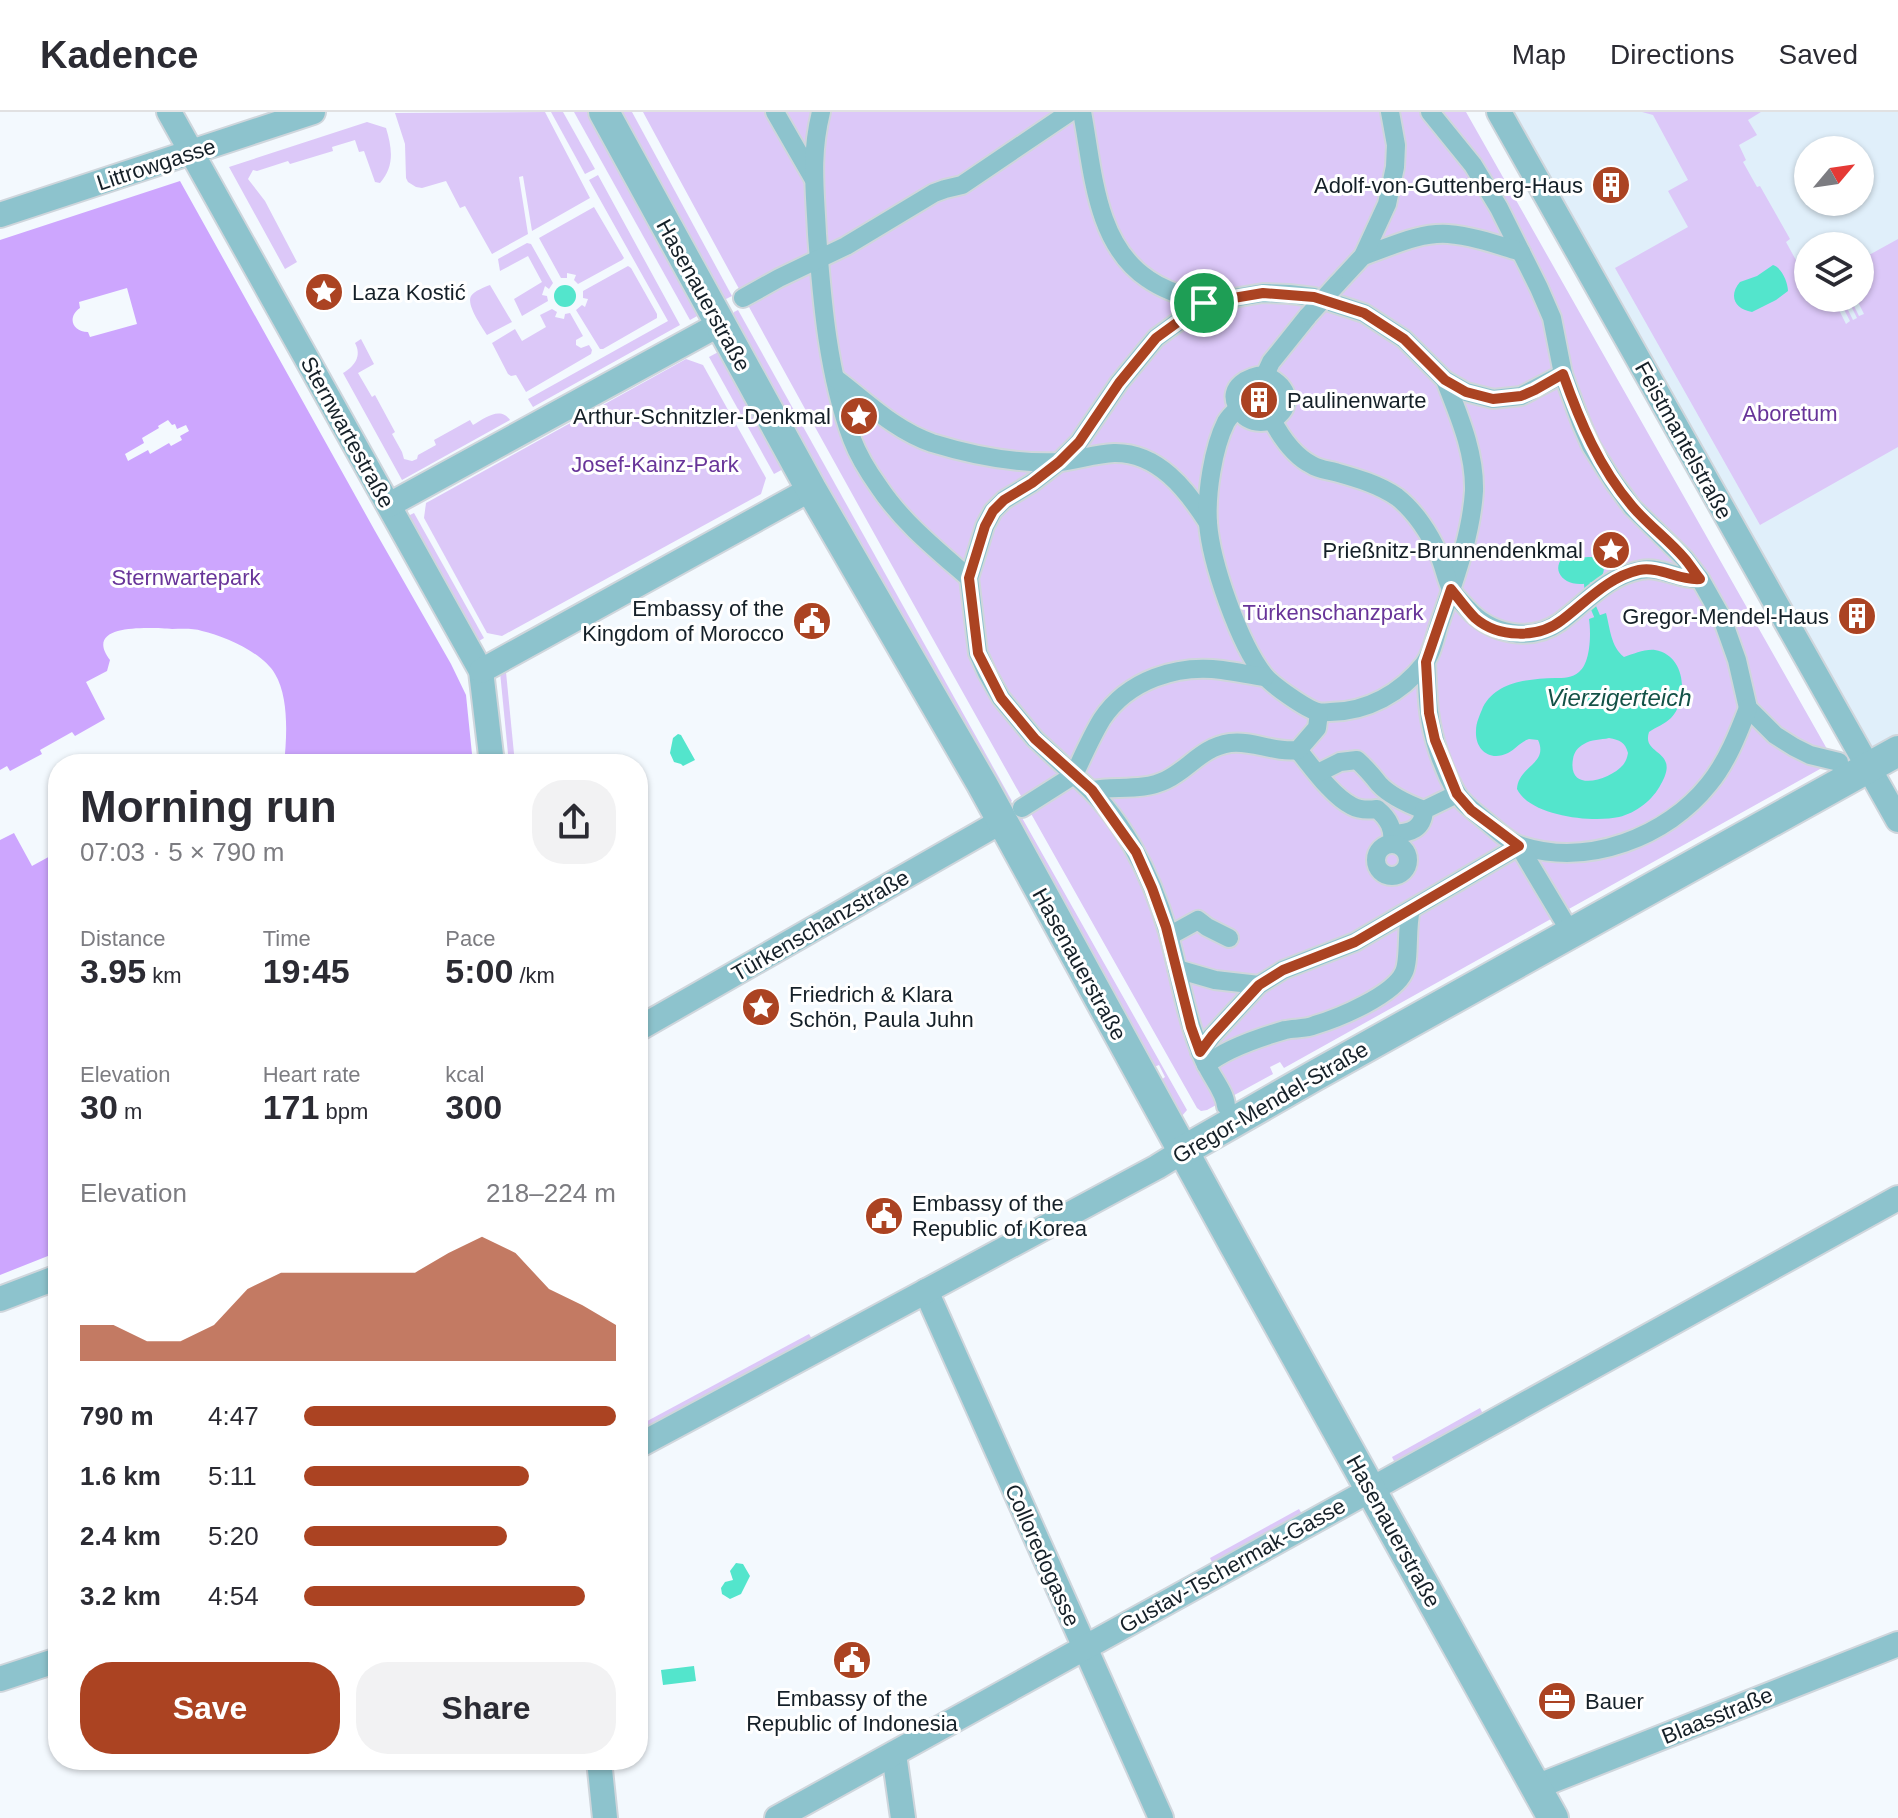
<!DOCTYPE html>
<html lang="en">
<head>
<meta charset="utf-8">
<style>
	body { margin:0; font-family:Arial,sans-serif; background:#f2f2f3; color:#2b2b33; height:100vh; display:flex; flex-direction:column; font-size:30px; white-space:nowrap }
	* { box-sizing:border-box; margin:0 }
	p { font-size:26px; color:#7c7c81 }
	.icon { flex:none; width:44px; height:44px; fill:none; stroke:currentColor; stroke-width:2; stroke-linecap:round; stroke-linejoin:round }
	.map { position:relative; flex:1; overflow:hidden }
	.drawer { position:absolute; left:48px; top:642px; width:600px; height:1016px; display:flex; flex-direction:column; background:#fff; border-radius:32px; box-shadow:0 2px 6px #0004 }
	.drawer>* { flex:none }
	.needle { width:52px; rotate:61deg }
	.controls { position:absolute; left:1794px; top:24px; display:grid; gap:16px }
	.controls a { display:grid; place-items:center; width:80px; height:80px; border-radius:50%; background:#fff; box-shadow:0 2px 6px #0004; font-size:40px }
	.pin { position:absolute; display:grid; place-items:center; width:68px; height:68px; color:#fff; margin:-34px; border:4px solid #fff; border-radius:50%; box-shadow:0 2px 8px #0007 }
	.round { display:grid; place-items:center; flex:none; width:84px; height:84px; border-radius:32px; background:#f2f2f3 }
	.summary { display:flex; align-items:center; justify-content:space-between; height:136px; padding:0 32px }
	h1 { font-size:44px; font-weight:700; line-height:60px }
	.figures { display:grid; grid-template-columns:repeat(3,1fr); gap:12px; height:136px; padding:8px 32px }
	.figures div { display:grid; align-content:center }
	.figures b { font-size:34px; font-weight:700 }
	.figures small { font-size:22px; font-weight:400 }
	.figures p { font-size:22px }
	.chart { height:224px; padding:16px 32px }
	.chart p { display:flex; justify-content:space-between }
	.chart svg { width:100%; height:144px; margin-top:8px; fill:#ab4322; opacity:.7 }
	.cta { display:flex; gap:16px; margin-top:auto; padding:16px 32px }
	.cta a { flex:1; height:92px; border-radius:32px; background:#ab4322; color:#fff; font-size:32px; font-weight:700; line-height:92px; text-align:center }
	.cta a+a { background:#f2f2f3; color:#2b2b33 }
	ul { padding:0 32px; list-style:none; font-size:26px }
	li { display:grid; grid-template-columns:128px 96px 1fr; align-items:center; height:60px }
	li i { height:20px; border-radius:10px; background:#ab4322 }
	header { display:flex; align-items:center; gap:48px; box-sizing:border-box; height:112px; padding:0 40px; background:#fff; border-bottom:2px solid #e1e1e2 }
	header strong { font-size:38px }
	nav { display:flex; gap:44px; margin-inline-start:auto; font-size:28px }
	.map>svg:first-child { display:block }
	.built { fill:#e0effa; fill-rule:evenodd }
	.green { fill:#dcc8f8 }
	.forest { fill:#cda6fe; fill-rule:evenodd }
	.water { fill:#53e5cc; fill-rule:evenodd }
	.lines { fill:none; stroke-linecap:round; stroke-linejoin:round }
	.stream { stroke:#53e5cc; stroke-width:6 }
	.pedestrian-casing { stroke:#cfd6dc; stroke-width:22 }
	.minor-casing { stroke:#cfd6dc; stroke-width:28 }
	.tertiary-casing { stroke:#cfd6dc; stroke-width:34 }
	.pedestrian { stroke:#8dc3cd; stroke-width:18 }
	.minor { stroke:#8dc3cd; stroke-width:24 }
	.tertiary { stroke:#8dc3cd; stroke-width:30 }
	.pedestrian-bridge-casing { stroke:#cfd6dc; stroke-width:22; stroke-linecap:butt }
	.pedestrian-bridge { stroke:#8dc3cd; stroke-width:18 }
	.route-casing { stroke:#fff; stroke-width:16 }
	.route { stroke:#ab4322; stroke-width:10 }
	.labels { text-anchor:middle; stroke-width:6; stroke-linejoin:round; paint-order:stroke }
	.street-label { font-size:22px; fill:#152028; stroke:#fff }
	.poi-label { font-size:22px; fill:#152028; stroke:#fff; text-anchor:end }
	.park-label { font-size:22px; fill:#683599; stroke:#fff }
	.water-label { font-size:24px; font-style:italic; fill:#145247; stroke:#fff }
</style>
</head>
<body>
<header>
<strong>Kadence</strong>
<nav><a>Map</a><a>Directions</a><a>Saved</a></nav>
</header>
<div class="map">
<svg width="1898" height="1706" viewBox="0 0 1898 1706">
	<rect width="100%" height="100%" fill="#f3f9fe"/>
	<path class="built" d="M1499,0h399v639l-30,17zM1808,38h52v52h-52zM1808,134h52v52h-52z"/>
	<g class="green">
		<polygon points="545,0 590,86 532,119 523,64 519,65 528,122 492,142 465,94 460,96 446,69 422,76 416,75 408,70 406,66 405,32 395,1"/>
		<polygon points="551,0 563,0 595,57 585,62"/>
		<polygon points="574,0 589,0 699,203 690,208"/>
		<polygon points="620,0 632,0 732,184 724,188"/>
		<path d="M643,0h823l361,637 -7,20 -536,299 -4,-6 -10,5 3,7 -66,36 -6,1 -4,-3c-187,-331 -374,-662 -554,-996z"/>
		<polygon points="1642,0 1761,0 1748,8 1757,23 1739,33 1746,48 1743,50 1757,75 1760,74 1790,127 1786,130 1808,170 1808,186 1833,186 1846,212 1850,209 1838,186 1842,186 1853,208 1857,206 1847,186 1850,186 1859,204 1864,202 1856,186 1860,186 1860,148 1898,127 1898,335 1760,413 1615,156 1688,115 1668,79 1688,68 1653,3"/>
		<path d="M367,10l19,6c6,20 9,38 -6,55l-5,-1 -11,-31 -5,1 -4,-12 -23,7 1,4 -43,13 -2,-3 -31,10 -4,-1 -5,9 17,22 32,61 -12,7 -56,-102z"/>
		<polygon points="598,63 680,213 533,295 528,287 668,209 589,68"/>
		<polygon points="594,95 624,146 622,148 578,172 574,168 576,163 567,161 567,166 561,166 539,126"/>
		<polygon points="527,131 531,132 553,171 549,177 545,174 542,183 547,184 548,189 522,204 514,187 542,170 528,144 500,159 498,147"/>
		<polygon points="628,154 631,156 657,202 657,206 603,237 600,237 576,198 582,193 585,195 588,187 583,186 583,179"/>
		<path d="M490,173l22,37 -25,13c-5,-8 -21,-30 -16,-39 3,-5 14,-9 19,-11z"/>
		<polygon points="552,197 557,200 555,205 564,207 565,202 570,201 583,224 576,228 576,233 581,236 589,233 592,238 591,242 526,280 516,263 511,264 508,262 492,231 515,217 522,229 546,215 540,203"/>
		<polygon points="738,198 1012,689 1007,693 733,204 734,200"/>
		<path d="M361,227l13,25 -16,9 14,24 3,-2 20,37 -3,2 10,18 2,7 8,2 5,-2 1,-4 18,-10 -2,-5 36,-20 3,5c12,-7 27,-19 37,-5l-108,60 -59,-107c12,-7 19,-17 12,-30z"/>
		<polygon points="722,238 787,355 774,362 709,245"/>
		<polygon points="686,247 703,253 766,366 761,382 502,524 487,521 424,406 426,391"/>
		<polygon points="414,401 484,526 479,529 408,404"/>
		<polygon points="500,560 506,560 515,652 509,652"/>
		<polygon points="1021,704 1187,998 1181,1005 1161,968 1165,965 1159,953 1154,955 1016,710"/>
		<polygon points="809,1222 812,1227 638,1321 638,1314"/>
		<polygon points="1480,1296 1483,1302 1395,1351 1392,1345"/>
		<polygon points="1299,1397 1302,1402 1213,1452 1210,1446"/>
	</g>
	<g class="forest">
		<path d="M180,69l195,350 76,133 15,31 7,69h-189c3,-27 5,-67 -9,-90 -12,-21 -50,-38 -73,-43 -9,-3 -21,-2 -30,-2 -18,-1 -91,-7 -62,31l-3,11 -21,11 19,37 -30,17 -3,-4 -32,18 2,4 -32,17 -3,-5 -7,4v-530zM127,176l10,36 -47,13 -2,-5c-16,0 -21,-15 -8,-24l-1,-6zM168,308l4,5 3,-1 2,5 9,-4 3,6 -9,5 2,4 -11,6 -2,-3 -19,11 -2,-4 -20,11 -3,-7 19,-11 -2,-5 17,-10 -1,-2z"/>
		<polygon points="14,721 32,754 54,742 52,736 58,732 58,1140 0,1163 0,728"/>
	</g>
	<g class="water">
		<path d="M1773,153c8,2 15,17 15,26l-12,9 -24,12c-17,-3 -24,-16 -12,-30l17,-6z"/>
		<circle cx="565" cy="184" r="11"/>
		<path d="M1569,440c4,0 7,3 11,4 6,3 12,-1 18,3 11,9 5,20 -6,23 -27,9 -47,-14 -23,-30z"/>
		<path d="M1606,501c4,15 5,34 18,44 10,-3 20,-8 31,-7 31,5 34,49 16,68 -6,6 -15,9 -22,14 -8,24 32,17 12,52 -8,16 -25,29 -42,33 -27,6 -89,-1 -102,-28 1,-23 32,-25 21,-49l-9,-1c-9,3 -13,10 -21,14 -18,9 -33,-3 -32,-22 0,-9 4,-16 7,-24 14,-26 46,-28 72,-29 9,0 17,0 24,-6 12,-9 12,-40 10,-53zM1609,626c11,2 16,4 19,15 -1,5 -2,8 -5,12 -13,15 -56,29 -50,-6 1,-7 5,-12 11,-15 7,-5 17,-4 25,-6z"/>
		<polygon points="678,622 681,623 695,648 683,654 681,652 674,650 670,641 673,626"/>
		<polygon points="736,1451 743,1452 750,1464 741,1482 730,1487 722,1482 721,1476 725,1470 733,1468 730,1459"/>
		<polygon points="694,1554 696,1569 663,1573 661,1558"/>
	</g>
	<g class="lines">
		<polyline class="stream" points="1587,472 1588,483 1597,504"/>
		<g class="pedestrian-casing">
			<g id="pedestrian">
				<polyline points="775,0 813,66"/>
				<path d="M821,0c-11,44 -6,78 -4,122 5,68 11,140 35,205 6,16 17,34 27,48 24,36 58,63 90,91"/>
				<path d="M1082,0c11,57 13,132 66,167 17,12 37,17 56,24"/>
				<polyline points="1430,0 1473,53 1499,96 1539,176 1552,206 1563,262 1581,311 1591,334 1613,369 1632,395 1684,446 1700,467 1722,506 1737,548 1748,596 1775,623 1794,635 1810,643 1839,650"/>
				<path d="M1363,144c27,-9 56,-24 85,-22 25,2 50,11 73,18"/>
				<polyline points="1337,172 1363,144 1387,92 1395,55 1396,33 1390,0"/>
				<polyline points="743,186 779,166 846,134 934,81 945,77 962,73 1070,0"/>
				<path d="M1265,263c54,26 -9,71 -28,31 -10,-19 12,-30 28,-31z"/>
				<polyline points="1265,263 1271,250 1308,204"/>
				<path d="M835,266c31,23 59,52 97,65 39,12 86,21 127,19 18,-2 36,-8 55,-9 44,-1 73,37 94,70"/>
				<path d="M1238,297c-5,4 -9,8 -12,13 -13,26 -20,72 -18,101 3,40 31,120 56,152 8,10 42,34 54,37 2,1 11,0 12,0 37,0 71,-19 94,-48 8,-10 11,-27 15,-39 15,-44 32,-88 35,-134 1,-39 -15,-75 -29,-111"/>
				<path d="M1272,308c9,17 22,36 40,45 6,4 15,5 23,7 21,6 43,12 62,25 18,14 33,37 42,58 5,11 7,24 12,34 4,7 11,14 16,19 23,26 63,35 93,14 26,-19 47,-46 81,-52 20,-4 38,10 59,9"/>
				<path d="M1426,550c1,16 1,33 3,49 3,27 14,58 27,81 7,12 20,21 31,30 10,8 23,21 35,24 66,21 145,-9 187,-62 18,-22 29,-50 39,-76"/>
				<path d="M1298,638c14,17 34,46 54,56 7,4 17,4 25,3 12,10 17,20 15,35"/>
				<path d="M1318,661l22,-11 17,-2c9,8 15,15 22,24 11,12 29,20 45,26"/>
				<path d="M1092,678c24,-4 52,1 74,-10 23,-11 36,-33 64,-37 23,-3 44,10 68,7l19,-22 2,-15"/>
				<polyline points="1022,696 1074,663 1035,627 1001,586 987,561 978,541 969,466 985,414 993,399 1004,388 1032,371 1059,350 1079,330 1119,271 1156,226 1204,191 1263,181 1289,182 1314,185 1364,201 1404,227 1445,268 1466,280 1493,287 1521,284 1563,262"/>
				<path d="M1393,722c18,-1 30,-5 31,-24l33,-16"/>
				<circle cx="1392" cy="748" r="16"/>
				<polyline points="1169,824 1198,808 1207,815 1229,826"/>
				<polyline points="1177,857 1215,868 1259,873"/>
				<polyline points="1200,940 1212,924 1259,873 1283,858 1355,830 1519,734 1571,821"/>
				<path d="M1206,953c19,-16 55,-28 79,-35 10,-2 21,-1 30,-5 24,-7 79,-30 89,-53 6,-13 2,-45 7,-62"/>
				<path d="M1226,994c-1,-13 -12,-26 -18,-38 -7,-12 -12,-27 -16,-40 -10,-32 -15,-65 -24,-96 -17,-59 -47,-118 -94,-157 9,-19 17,-38 28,-56 26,-39 75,-55 120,-49 15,2 29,5 43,7"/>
			</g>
		</g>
		<g class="minor-casing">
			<g id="minor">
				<polyline points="169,0 481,559 492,652"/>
				<polyline points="1499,0 1898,708"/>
				<polyline points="0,103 313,0"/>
				<polyline points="389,393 720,212"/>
				<polyline points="481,559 811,377"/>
				<polyline points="638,917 1002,709"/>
				<polyline points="926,1179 1161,1706"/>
				<polyline points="0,1187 58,1165"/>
				<polyline points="638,1334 1157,1055 1183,1039"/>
				<polyline points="0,1567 58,1548"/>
				<polyline points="894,1642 903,1706"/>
				<polyline points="599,1648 605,1706"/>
				<polyline points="1536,1675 1898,1532"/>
				<polyline points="777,1706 1898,1086"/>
			</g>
		</g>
		<g class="tertiary-casing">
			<g id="tertiary">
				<polyline points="604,0 811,377 982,672 1233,1130 1553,1706"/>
				<polyline points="1183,1039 1314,964 1898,639"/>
			</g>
		</g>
		<use href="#pedestrian" class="pedestrian"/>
		<use href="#minor" class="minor"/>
		<use href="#tertiary" class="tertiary"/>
		<g class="pedestrian-bridge-casing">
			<polyline id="pedestrian-bridge" points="1308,204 1337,172"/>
		</g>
		<use href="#pedestrian-bridge" class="pedestrian-bridge"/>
	</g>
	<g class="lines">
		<g class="route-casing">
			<path id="route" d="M1263,181l51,4 50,16 40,26 41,41 21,12 27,7 28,-3 14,-6 28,-16c17,48 36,93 69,132 16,19 37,34 53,53 5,6 10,14 15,20 -21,2 -40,-13 -61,-9 -31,7 -53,32 -77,50 -24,19 -64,18 -87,-2 -9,-9 -16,-19 -24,-29l-25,73 3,51 6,27 22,54 14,16 48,36 -164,96 -72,28 -24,15 -47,51 -12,16 -9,-25 -25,-100 -14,-39 -16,-36 -44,-62 -57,-51 -34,-41 -23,-45 -9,-75 16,-52 8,-15 11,-11 28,-17 27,-21 20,-20 40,-59 37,-45 48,-35z"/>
		</g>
		<use href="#route" class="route"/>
	</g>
	<defs>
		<g id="building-disc" transform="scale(2)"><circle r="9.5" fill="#ab4322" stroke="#fff"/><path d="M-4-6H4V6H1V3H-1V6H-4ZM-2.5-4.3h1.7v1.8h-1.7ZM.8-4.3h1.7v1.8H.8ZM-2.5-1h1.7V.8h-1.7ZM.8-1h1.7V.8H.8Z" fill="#fff"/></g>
		<g id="sight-disc" transform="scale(2)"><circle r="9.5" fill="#ab4322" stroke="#fff"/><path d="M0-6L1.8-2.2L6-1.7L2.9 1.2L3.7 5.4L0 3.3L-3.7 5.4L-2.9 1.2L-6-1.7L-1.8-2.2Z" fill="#fff"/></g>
		<g id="civic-disc" transform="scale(2)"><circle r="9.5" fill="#ab4322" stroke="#fff"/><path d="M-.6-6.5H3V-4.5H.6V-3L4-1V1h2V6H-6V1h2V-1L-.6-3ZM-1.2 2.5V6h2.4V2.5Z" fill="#fff"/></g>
		<g id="office-disc" transform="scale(2)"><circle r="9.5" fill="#ab4322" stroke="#fff"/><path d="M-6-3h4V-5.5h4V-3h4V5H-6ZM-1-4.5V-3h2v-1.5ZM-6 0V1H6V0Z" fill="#fff"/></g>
	</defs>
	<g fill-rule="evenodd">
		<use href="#building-disc" x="1611" y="73"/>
		<use href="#sight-disc" x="324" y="180"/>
		<use href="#building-disc" x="1259" y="288"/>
		<use href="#sight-disc" x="859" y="304"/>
		<use href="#sight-disc" x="1611" y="438"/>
		<use href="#building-disc" x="1857" y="504"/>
		<use href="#civic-disc" x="812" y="509"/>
		<use href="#sight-disc" x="761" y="895"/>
		<use href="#civic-disc" x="884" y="1104"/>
		<use href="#civic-disc" x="852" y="1548"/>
		<use href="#office-disc" x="1557" y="1589"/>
	</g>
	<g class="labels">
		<g class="street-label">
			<text transform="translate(156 52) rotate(-18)" y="8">Littrowgasse</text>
			<text transform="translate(704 183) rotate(61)" y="8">Hasenauerstraße</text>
			<text transform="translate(348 320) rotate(61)" y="8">Sternwartestraße</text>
			<text transform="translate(1684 328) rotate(61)" y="8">Feistmantelstraße</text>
			<text transform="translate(820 813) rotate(-30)" y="8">Türkenschanzstraße</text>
			<text transform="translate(1080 852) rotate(61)" y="8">Hasenauerstraße</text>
			<text transform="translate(1270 990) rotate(-30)" y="8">Gregor-Mendel-Straße</text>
			<text transform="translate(1394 1419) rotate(61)" y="8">Hasenauerstraße</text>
			<text transform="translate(1043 1443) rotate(66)" y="8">Colloredogasse</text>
			<text transform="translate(1232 1453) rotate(-29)" y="8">Gustav-Tschermak-Gasse</text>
			<text transform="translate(1717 1603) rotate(-22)" y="8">Blaasstraße</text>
		</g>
		<g class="poi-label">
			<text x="1583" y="81">Adolf-von-Guttenberg-Haus</text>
			<text x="352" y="188" text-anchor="start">Laza Kostić</text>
			<text x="1287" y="296" text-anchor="start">Paulinenwarte</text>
			<text x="831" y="312">Arthur-Schnitzler-Denkmal</text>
			<text x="1583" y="446">Prießnitz-Brunnendenkmal</text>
			<text x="784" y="504">Embassy of the<tspan x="784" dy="25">Kingdom of Morocco</tspan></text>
			<text x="1829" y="512">Gregor-Mendel-Haus</text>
			<text x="789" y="890" text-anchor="start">Friedrich &amp; Klara<tspan x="789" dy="25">Schön, Paula Juhn</tspan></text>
			<text x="912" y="1099" text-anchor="start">Embassy of the<tspan x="912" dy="25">Republic of Korea</tspan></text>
			<text x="852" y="1594" text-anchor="middle">Embassy of the<tspan x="852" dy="25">Republic of Indonesia</tspan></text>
			<text x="1585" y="1597" text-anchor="start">Bauer</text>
		</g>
		<g class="park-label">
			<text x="1790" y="309">Aboretum</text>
			<text x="655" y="360">Josef-Kainz-Park</text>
			<text x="186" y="473">Sternwartepark</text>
			<text x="1333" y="508">Türkenschanzpark</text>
		</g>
		<g class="water-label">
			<text x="1619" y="594">Vierzigerteich</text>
		</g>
	</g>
</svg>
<div class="controls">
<a><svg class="needle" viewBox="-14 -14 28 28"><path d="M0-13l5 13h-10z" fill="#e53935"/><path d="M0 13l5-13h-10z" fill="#7c7c81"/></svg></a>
<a><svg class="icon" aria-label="layers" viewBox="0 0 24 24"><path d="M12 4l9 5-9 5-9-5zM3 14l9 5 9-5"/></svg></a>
</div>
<div class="pin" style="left:1204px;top:191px;background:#1e9e55"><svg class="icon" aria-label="arrive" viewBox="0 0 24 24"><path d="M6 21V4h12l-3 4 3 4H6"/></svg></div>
<section class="drawer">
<div class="summary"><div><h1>Morning run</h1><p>07:03 · 5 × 790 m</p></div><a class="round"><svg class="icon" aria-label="share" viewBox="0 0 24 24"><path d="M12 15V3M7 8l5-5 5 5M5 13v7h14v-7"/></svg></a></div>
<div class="figures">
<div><p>Distance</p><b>3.95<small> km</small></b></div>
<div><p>Time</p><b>19:45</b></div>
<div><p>Pace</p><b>5:00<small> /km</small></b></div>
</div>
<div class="figures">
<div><p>Elevation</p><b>30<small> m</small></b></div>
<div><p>Heart rate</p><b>171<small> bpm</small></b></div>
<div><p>kcal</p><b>300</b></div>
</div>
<div class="chart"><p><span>Elevation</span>218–224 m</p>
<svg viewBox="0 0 160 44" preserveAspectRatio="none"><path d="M0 44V33L10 33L20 38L30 38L40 33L50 22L60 17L70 17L80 17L90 17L100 17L110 11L120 6L130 11L140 22L150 27L160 33V44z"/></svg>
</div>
<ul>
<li><b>790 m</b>4:47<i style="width:100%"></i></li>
<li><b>1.6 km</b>5:11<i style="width:72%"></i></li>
<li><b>2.4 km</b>5:20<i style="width:65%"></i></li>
<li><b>3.2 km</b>4:54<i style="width:90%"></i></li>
</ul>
<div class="cta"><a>Save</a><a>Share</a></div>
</section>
</div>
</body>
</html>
